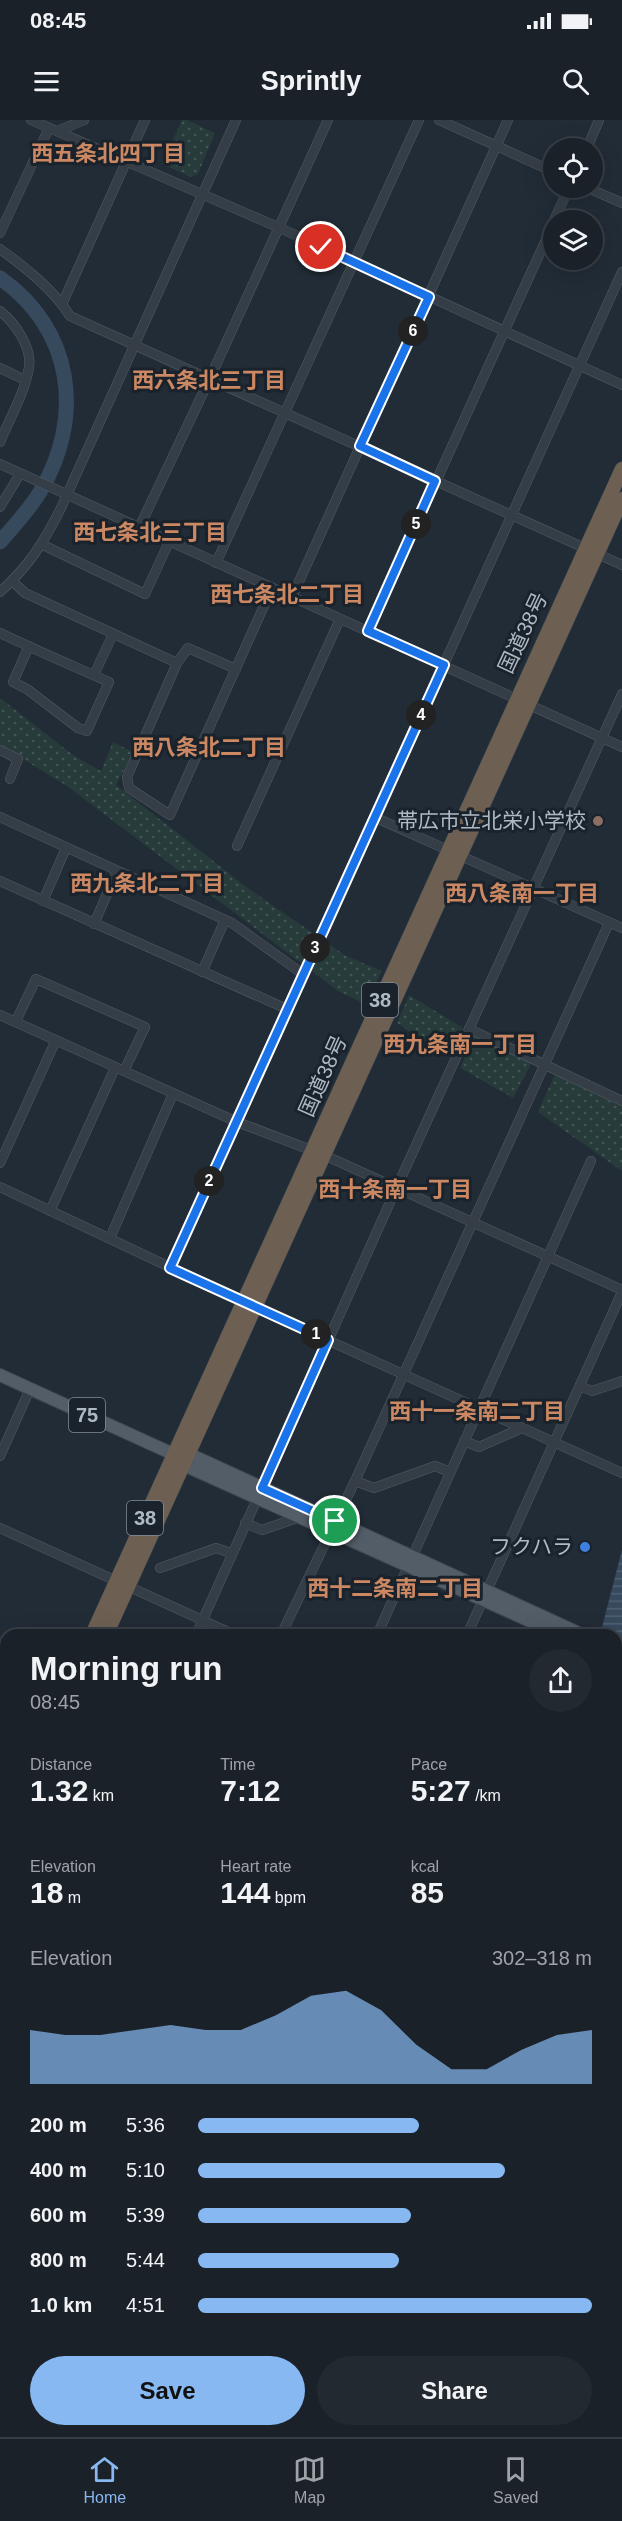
<!DOCTYPE html>
<html lang="en">
<head>
<meta charset="utf-8">
<style>
	body { margin:0; font-family:Helvetica,"Noto Sans JP",sans-serif; background:#232930; color:#f1f3f6; height:100vh; display:flex; flex-direction:column; font-size:22px; white-space:nowrap }
	* { box-sizing:border-box; margin:0 }
	p { font-size:20px; color:#9fa3a8 }
	.icon { flex:none; width:33px; height:33px; fill:none; stroke:currentColor; stroke-width:2; stroke-linecap:round; stroke-linejoin:round }
	.map { position:relative; flex:1; overflow:hidden }
	.side { position:absolute; left:0px; top:1509px; width:622px; height:808px; display:flex; flex-direction:column; background:#1a2128; border-radius:18px 18px 0 0; box-shadow:0 6px 24px #0002,0 0 0 2px #383e45 }
	.side>* { flex:none }
	.fabs { position:absolute; left:543px; top:18px; display:grid; gap:12px }
	.fabs a { display:grid; place-items:center; width:60px; height:60px; border-radius:50%; background:#1a2128; box-shadow:0 6px 24px #0002,0 0 0 2px #383e45; font-size:30px }
	.pin { position:absolute; display:grid; place-items:center; width:51px; height:51px; color:#fff; margin:-26px; border:3px solid #fff; border-radius:50%; box-shadow:0 2px 6px #0007 }
	.km { position:absolute; width:30px; height:30px; margin:-15px; border-radius:50%; background:#222; color:#fff; font-size:16px; line-height:30px; text-align:center }
	.round { display:grid; place-items:center; flex:none; width:63px; height:63px; border-radius:32px; background:#232930 }
	.overview { display:flex; align-items:center; justify-content:space-between; height:102px; padding:0 30px }
	h1 { font-size:33px; font-weight:600; line-height:45px }
	.figures { display:grid; grid-template-columns:repeat(3,1fr); gap:9px; height:102px; padding:6px 30px }
	.figures div { display:grid; align-content:center }
	.figures b { font-size:30px; font-weight:600 }
	.figures small { font-size:16px; font-weight:400 }
	.figures p { font-size:16px }
	.chart { height:168px; padding:12px 30px }
	.chart p { display:flex; justify-content:space-between }
	.chart svg { width:100%; height:108px; margin-top:6px; fill:#87b8f1; opacity:.7 }
	.primary-button { display:flex; gap:12px; margin-top:auto; padding:12px 30px }
	.primary-button a { flex:1; height:69px; border-radius:36px; background:#87b8f1; color:#111; font-size:24px; font-weight:600; line-height:69px; text-align:center }
	.primary-button a+a { background:#232930; color:#f1f3f6 }
	ul { padding:0 30px; list-style:none; font-size:20px }
	li { display:grid; grid-template-columns:96px 72px 1fr; align-items:center; height:45px }
	li i { height:15px; border-radius:8px; background:#87b8f1 }
	.status { display:flex; justify-content:space-between; align-items:center; height:42px; padding:0 30px; background:#1a2128; direction:ltr }
	.status svg { height:16px; fill:currentColor }
	header { display:flex; justify-content:space-between; align-items:center; height:78px; padding:0 30px; background:#1a2128; font-size:27px; font-weight:600 }
	.menu { display:flex; justify-content:space-around; align-items:center; height:84px; border-top:2px solid #383e45; background:#1a2128; font-size:16px; color:#9fa3a8 }
	.menu a { display:grid; justify-items:center; gap:3px }
	.menu .active { color:#87b8f1 }
	.map>svg:first-child { display:block }
	.park { fill:url(#park-dots) }
	.water { fill:url(#water-rules) }
	.lines { fill:none; stroke-linecap:round; stroke-linejoin:round }
	.river { stroke:#36495d; stroke-width:15 }
	.minor-casing { stroke:#525c65; stroke-width:10 }
	.major-casing { stroke:#3e4751; stroke-width:14 }
	.highway-casing { stroke:#3f4952; stroke-width:15 }
	.minor { stroke:#353e47; stroke-width:9 }
	.major { stroke:#535d67; stroke-width:12 }
	.highway { stroke:#6d6052; stroke-width:14 }
	.rail { stroke:#57626e; stroke-width:2; stroke-dasharray:6 6; stroke-linecap:butt }
	.route-casing { stroke:#fff; stroke-width:12 }
	.route { stroke:#1a73e8; stroke-width:8 }
	.education-dot { fill:#8d6e63; stroke:#1a232c; stroke-width:2 }
	.shop-dot { fill:#3f7fe0; stroke:#1a232c; stroke-width:2 }
	.labels { text-anchor:middle; stroke-width:6; stroke-linejoin:round; paint-order:stroke }
	.shield { fill:#1a232c; stroke:#828c96; stroke-width:1.5 }
	.shield-label { font-size:20px; font-weight:bold; fill:#afb9c4 }
	.street-label { font-size:21px; fill:#afb9c4; stroke:#1a232c }
	.poi-label { font-size:21px; fill:#afb9c4; stroke:#1a232c; text-anchor:end }
	.neighbourhood-label { font-size:22px; font-weight:bold; fill:#cc8862; stroke:#1a232c }
</style>
</head>
<body>
<div class="status"><b>08:45</b><svg viewBox="0 0 49 12"><path d="M0 12V9h3v3zM5 12V6h3v6zM10 12V3h3v9zM15 12V0h3v12zM26 1h20v11H26zM47 4h2v5h-2z"/></svg></div>
<header><svg class="icon" aria-label="menu" viewBox="0 0 24 24"><path d="M4 6h16M4 12h16M4 18h16"/></svg>Sprintly<svg class="icon" aria-label="search" viewBox="0 0 24 24"><circle cx="10" cy="10" r="6"/><path d="M15 15l6 6"/></svg></header>
<div class="map">
<svg width="622" height="2317" viewBox="0 0 622 2317">
	<defs>
		<pattern id="park-dots" width="8" height="8" patternUnits="userSpaceOnUse" patternTransform="scale(1.5)"><rect width="8" height="8" fill="#263b3a"/><path d="M2 2h.1M6 6h.1" fill="none" stroke="#435555" stroke-width="1.8" stroke-linecap="round"/></pattern>
		<pattern id="water-rules" width="6" height="5" patternUnits="userSpaceOnUse" patternTransform="scale(1.5)"><rect width="6" height="5" fill="#36495d"/><path d="M0 2.5h6" fill="none" stroke="#516173"/></pattern>
	</defs>
	<rect width="100%" height="100%" fill="#222c36"/>
	<g class="park">
		<polygon points="182,0 187,0 215,13 198,54 191,57 162,44"/>
		<polygon points="0,578 73,635 101,651 113,622 133,632 116,665 249,769 346,836 382,851 365,884 338,871 67,666 0,625"/>
		<polygon points="409,875 463,908 448,937 397,903"/>
		<polygon points="475,915 532,942 513,978 460,948"/>
		<polygon points="555,954 622,987 622,1051 538,992"/>
	</g>
	<g class="water">
		<polygon points="622,1430 622,1525 617,1544 616,1515 600,1515"/>
		<polygon points="617,1776 622,1829 622,2029 617,2054"/>
		<polygon points="537,2312 565,2312 563,2317 534,2317"/>
	</g>
	<g class="lines">
		<path class="river" d="M0,158c73,51 85,139 40,214 -11,18 -26,34 -40,50"/>
		<g class="minor-casing">
			<g id="minor">
				<polyline points="31,0 280,108 622,265"/>
				<polyline points="439,0 554,52"/>
				<polyline points="58,11 84,0"/>
				<polyline points="587,28 599,0"/>
				<polyline points="588,68 622,83"/>
				<polyline points="554,100 569,68"/>
				<polyline points="0,113 49,8"/>
				<path d="M0,129c26,19 53,40 70,67l552,249"/>
				<polyline points="62,184 145,0"/>
				<path d="M0,191c15,12 32,36 29,56 -3,23 -20,53 -29,75"/>
				<polyline points="0,248 25,260"/>
				<polyline points="0,344 622,627"/>
				<polyline points="0,387 20,354"/>
				<polyline points="139,408 210,258 328,0"/>
				<polyline points="43,425 145,474 169,422"/>
				<polyline points="216,443 419,0"/>
				<polyline points="12,461 25,473 177,543"/>
				<path d="M0,472c29,-26 44,-50 61,-84l175,-388"/>
				<polyline points="292,477 508,0"/>
				<polyline points="368,511 554,102"/>
				<path d="M0,513c36,17 73,33 109,49l-22,49 -9,-3 -51,-39 -14,-7 16,-36"/>
				<polyline points="236,549 188,528 177,543 127,657 129,668 170,695 272,468"/>
				<polyline points="94,555 113,514"/>
				<polyline points="0,630 18,639 10,659"/>
				<polyline points="0,697 232,803 303,854"/>
				<polyline points="374,697 622,808"/>
				<polyline points="237,726 340,499"/>
				<polyline points="0,761 287,889"/>
				<polyline points="43,781 66,728"/>
				<polyline points="94,804 117,751"/>
				<polyline points="202,852 225,800"/>
				<polyline points="0,895 237,1002 324,1035 622,1170"/>
				<polyline points="16,901 36,859 145,907 124,951"/>
				<polyline points="469,909 622,981"/>
				<polyline points="0,1043 56,920"/>
				<polyline points="0,1067 263,1191 622,1353"/>
				<polyline points="50,1091 115,948"/>
				<polyline points="110,1118 173,974"/>
				<polyline points="170,1148 622,152"/>
				<polyline points="580,1266 592,1271 622,1261"/>
				<polyline points="464,1321 479,1327 522,1308"/>
				<polyline points="0,1336 30,1269"/>
				<polyline points="355,1361 374,1368 435,1346 450,1352"/>
				<polyline points="245,1403 262,1410 300,1397"/>
				<polyline points="0,1408 235,1515"/>
				<polyline points="160,1448 216,1428 231,1433"/>
				<polyline points="196,1515 396,1069 622,574"/>
				<polyline points="281,1515 355,1361 609,803"/>
				<polyline points="377,1515 591,1041"/>
				<polyline points="467,1515 622,1172"/>
				<polyline points="0,1730 6,1730"/>
				<polyline points="0,1805 6,1808"/>
				<polyline points="0,1921 6,1923"/>
				<polyline points="0,2116 6,2118"/>
				<polyline points="0,2206 6,2194"/>
				<polyline points="151,2312 163,2317"/>
				<polyline points="275,2312 288,2317"/>
				<polyline points="428,2312 433,2314 434,2312"/>
				<polyline points="129,2317 132,2312"/>
				<polyline points="297,2317 300,2312"/>
			</g>
		</g>
		<g class="major-casing">
			<g id="major">
				<polyline points="0,1255 173,1334 184,1345 561,1515"/>
				<polyline points="180,1334 189,1334 583,1515"/>
				<polyline points="616,1530 622,1533"/>
				<polyline points="616,1541 622,1544"/>
			</g>
		</g>
		<g class="highway-casing">
			<g id="highway">
				<polyline points="92,1515 622,349"/>
				<polyline points="106,1515 622,379"/>
				<polyline points="0,1717 6,1704"/>
				<polyline points="0,1751 6,1738"/>
			</g>
		</g>
		<use href="#minor" class="minor"/>
		<use href="#major" class="major"/>
		<use href="#highway" class="highway"/>
		<g class="rail">
			<polyline points="616,1717 622,1714"/>
			<polyline points="0,2054 6,2050"/>
		</g>
	</g>
	<g class="lines">
		<g class="route-casing">
			<polyline id="route" points="321,127 429,177 360,326 435,361 368,511 444,545 170,1148 328,1220 262,1368 335,1401"/>
		</g>
		<use href="#route" class="route"/>
	</g>
	<circle class="education-dot" cx="598" cy="701" r="6"/>
	<circle class="shop-dot" cx="585" cy="1427" r="6"/>
	<g class="labels">
		<g class="shield">
			<rect x="362" y="863" width="36" height="34" rx="4.5"/>
			<rect x="69" y="1278" width="36" height="34" rx="4.5"/>
			<rect x="127" y="1381" width="36" height="34" rx="4.5"/>
		</g>
		<g class="shield-label">
			<text x="380" y="887">38</text>
			<text x="87" y="1302">75</text>
			<text x="145" y="1405">38</text>
		</g>
		<g class="street-label">
			<text transform="translate(523 513) rotate(-65)" y="7">国道38号</text>
			<text transform="translate(323 956) rotate(-66)" y="7">国道38号</text>
		</g>
		<g class="poi-label">
			<text x="586" y="708">帯広市立北栄小学校</text>
			<text x="573" y="1434">フクハラ</text>
		</g>
		<g class="neighbourhood-label">
			<text x="108" y="41">西五条北四丁目</text>
			<text x="209" y="268">西六条北三丁目</text>
			<text x="150" y="420">西七条北三丁目</text>
			<text x="287" y="482">西七条北二丁目</text>
			<text x="209" y="635">西八条北二丁目</text>
			<text x="147" y="771">西九条北二丁目</text>
			<text x="522" y="781">西八条南一丁目</text>
			<text x="460" y="932">西九条南一丁目</text>
			<text x="395" y="1077">西十条南一丁目</text>
			<text x="477" y="1299">西十一条南二丁目</text>
			<text x="395" y="1476">西十二条南二丁目</text>
		</g>
	</g>
</svg>
<div class="fabs">
<a><svg class="icon" aria-label="locate" viewBox="0 0 24 24"><circle cx="12" cy="12" r="6"/><path d="M12 2v4M12 18v4M2 12h4M18 12h4"/></svg></a>
<a><svg class="icon" aria-label="layers" viewBox="0 0 24 24"><path d="M12 4l9 5-9 5-9-5zM3 14l9 5 9-5"/></svg></a>
</div>
<div class="pin" style="left:335px;top:1401px;background:#1e9e55"><svg class="icon" aria-label="arrive" viewBox="0 0 24 24"><path d="M6 21V4h12l-3 4 3 4H6"/></svg></div>
<div class="pin" style="left:321px;top:127px;background:#d93025"><svg class="icon" aria-label="check" viewBox="0 0 24 24"><path d="M5 12l5 5 9-10"/></svg></div>
<b class="km" style="left:316px;top:1214px">1</b>
<b class="km" style="left:209px;top:1061px">2</b>
<b class="km" style="left:315px;top:828px">3</b>
<b class="km" style="left:421px;top:595px">4</b>
<b class="km" style="left:416px;top:404px">5</b>
<b class="km" style="left:413px;top:211px">6</b>
<section class="side">
<div class="overview"><div><h1>Morning run</h1><p>08:45</p></div><a class="round"><svg class="icon" aria-label="share" viewBox="0 0 24 24"><path d="M12 15V3M7 8l5-5 5 5M5 13v7h14v-7"/></svg></a></div>
<div class="figures">
<div><p>Distance</p><b>1.32<small> km</small></b></div>
<div><p>Time</p><b>7:12</b></div>
<div><p>Pace</p><b>5:27<small> /km</small></b></div>
</div>
<div class="figures">
<div><p>Elevation</p><b>18<small> m</small></b></div>
<div><p>Heart rate</p><b>144<small> bpm</small></b></div>
<div><p>kcal</p><b>85</b></div>
</div>
<div class="chart"><p><span>Elevation</span>302–318 m</p>
<svg viewBox="0 0 160 44" preserveAspectRatio="none"><path d="M0 44V22L10 24L20 24L30 22L40 20L50 22L60 22L70 16L80 8L90 6L100 14L110 28L120 38L130 38L140 30L150 24L160 22V44z"/></svg>
</div>
<ul>
<li><b>200 m</b>5:36<i style="width:56%"></i></li>
<li><b>400 m</b>5:10<i style="width:78%"></i></li>
<li><b>600 m</b>5:39<i style="width:54%"></i></li>
<li><b>800 m</b>5:44<i style="width:51%"></i></li>
<li><b>1.0 km</b>4:51<i style="width:100%"></i></li>
</ul>
<div class="primary-button"><a>Save</a><a>Share</a></div>
</section>
</div>
<nav class="menu">
<a class="active"><svg class="icon" aria-label="home" viewBox="0 0 24 24"><path d="M3 11l9-7 9 7M6 9v11h12V9"/></svg>Home</a>
<a><svg class="icon" aria-label="map" viewBox="0 0 24 24"><path d="M3 6l6-2 6 2 6-2v14l-6 2-6-2-6 2zM9 4v14M15 6v14"/></svg>Map</a>
<a><svg class="icon" aria-label="saved" viewBox="0 0 24 24"><path d="M7 4h10v16l-5-4-5 4z"/></svg>Saved</a>
</nav>
</body>
</html>
